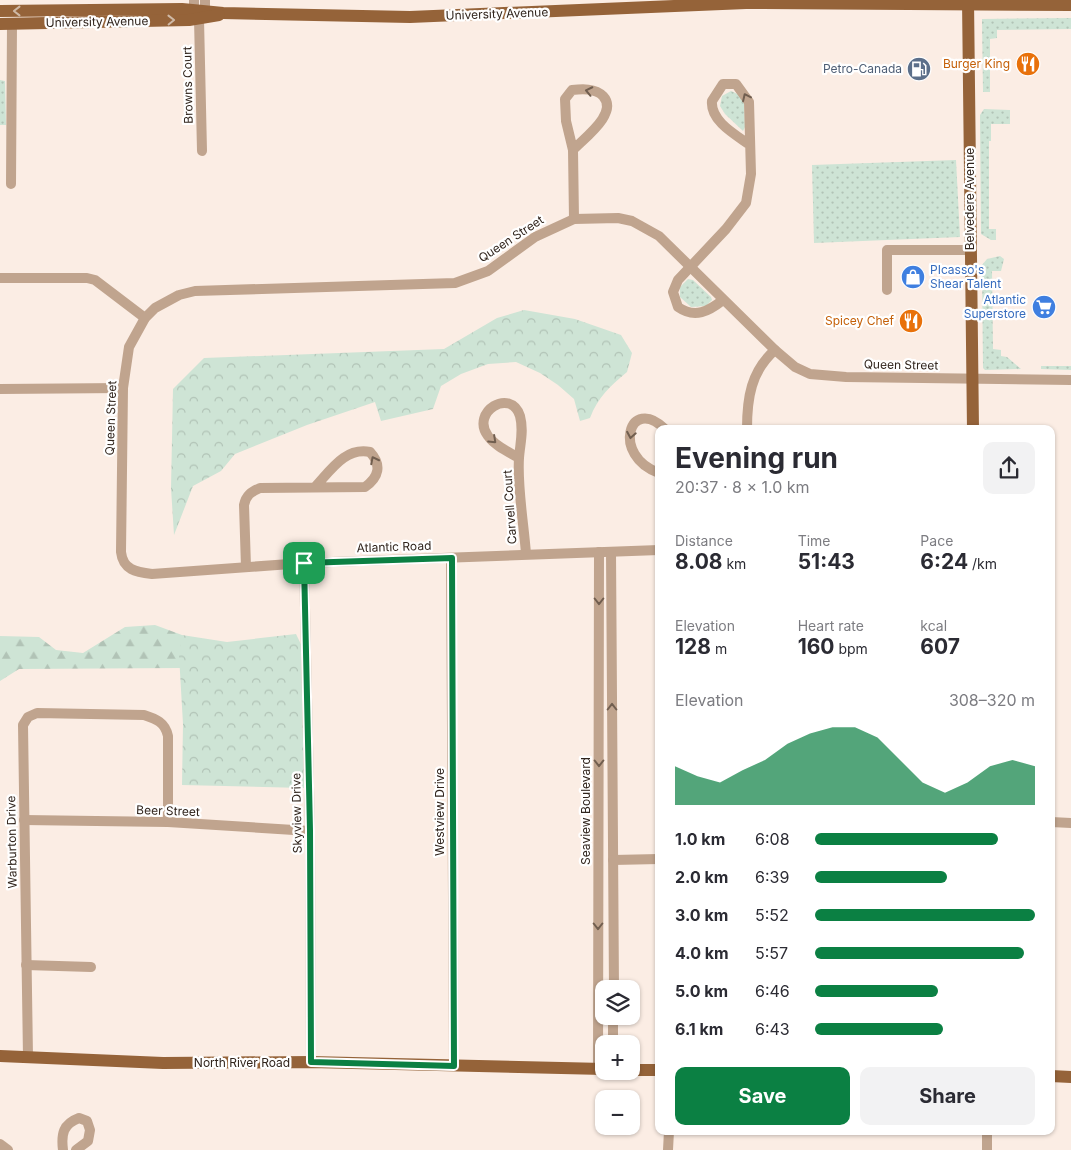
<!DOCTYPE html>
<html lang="en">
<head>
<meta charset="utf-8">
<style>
	body { margin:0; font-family:Inter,sans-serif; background:#f2f2f3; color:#2b2b33; height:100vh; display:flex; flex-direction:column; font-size:19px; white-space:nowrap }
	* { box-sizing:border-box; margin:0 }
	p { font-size:16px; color:#7c7c81 }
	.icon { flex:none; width:28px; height:28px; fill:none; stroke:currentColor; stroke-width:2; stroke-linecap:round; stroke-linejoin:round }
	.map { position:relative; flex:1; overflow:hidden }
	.panel { position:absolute; left:655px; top:425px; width:400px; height:710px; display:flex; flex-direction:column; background:#fff; border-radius:10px; box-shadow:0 1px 4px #0004 }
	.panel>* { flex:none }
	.buttons { position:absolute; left:595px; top:980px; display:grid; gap:10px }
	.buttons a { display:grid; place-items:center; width:45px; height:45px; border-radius:10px; background:#fff; box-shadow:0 1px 4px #0004; font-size:25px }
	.pin { position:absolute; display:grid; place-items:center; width:42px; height:42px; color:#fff; margin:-21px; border-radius:10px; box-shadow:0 2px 8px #0006 }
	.round { display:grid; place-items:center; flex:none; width:52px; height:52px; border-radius:10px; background:#f2f2f3 }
	.head { display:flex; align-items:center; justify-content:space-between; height:85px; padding:0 20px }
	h1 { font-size:28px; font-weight:700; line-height:38px }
	.metrics { display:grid; grid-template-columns:repeat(3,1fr); gap:8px; height:85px; padding:5px 20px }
	.metrics div { display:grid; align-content:center }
	.metrics b { font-size:21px; font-weight:700 }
	.metrics small { font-size:14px; font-weight:400 }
	.metrics p { font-size:14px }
	.chart { height:140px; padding:10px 20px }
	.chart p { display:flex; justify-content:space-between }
	.chart svg { width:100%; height:90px; margin-top:5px; fill:#0b8043; opacity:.7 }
	.cta { display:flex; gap:10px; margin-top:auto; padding:10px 20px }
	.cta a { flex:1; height:58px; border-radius:10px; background:#0b8043; color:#fff; font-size:20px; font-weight:700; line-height:58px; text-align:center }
	.cta a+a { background:#f2f2f3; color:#2b2b33 }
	ul { padding:0 20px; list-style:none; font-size:16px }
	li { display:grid; grid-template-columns:80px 60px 1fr; align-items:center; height:38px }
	li i { height:12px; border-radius:6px; background:#0b8043 }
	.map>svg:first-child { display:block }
	.grass { fill:url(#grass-dots) }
	.forest { fill:url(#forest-firs) }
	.park { fill:url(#park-crowns) }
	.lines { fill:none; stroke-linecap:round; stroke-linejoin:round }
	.minor { stroke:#c0a48e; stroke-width:10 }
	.major { stroke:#956339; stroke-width:12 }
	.oneway { stroke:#cfb9a6 }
	.oneway2 { stroke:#715e4f }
	.route-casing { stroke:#fff; stroke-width:10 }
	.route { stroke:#0b8043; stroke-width:6 }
	.labels { text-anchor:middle; stroke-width:4.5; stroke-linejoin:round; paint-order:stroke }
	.street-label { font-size:12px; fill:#30241c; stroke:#fff }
	.food-label { font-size:12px; fill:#c56008; stroke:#fff; text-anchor:end }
	.service-label { font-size:12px; fill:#4e5e75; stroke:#fff; text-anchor:end }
	.shop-label { font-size:12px; fill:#366cbe; stroke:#fff; text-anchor:start }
</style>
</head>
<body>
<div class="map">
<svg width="1071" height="1150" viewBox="0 0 1071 1150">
	<defs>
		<pattern id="grass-dots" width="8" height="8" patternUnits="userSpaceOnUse" patternTransform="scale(1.25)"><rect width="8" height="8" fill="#cee4d5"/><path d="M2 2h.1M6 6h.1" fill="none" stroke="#b1c3b6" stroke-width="1.8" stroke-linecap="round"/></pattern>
		<pattern id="forest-firs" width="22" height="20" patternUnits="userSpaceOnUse" patternTransform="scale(1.25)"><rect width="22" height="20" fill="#cee4d5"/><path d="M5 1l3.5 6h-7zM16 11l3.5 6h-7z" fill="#b1c3b6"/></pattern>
		<pattern id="park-crowns" width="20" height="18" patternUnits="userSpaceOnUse" patternTransform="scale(1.25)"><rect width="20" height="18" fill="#cee4d5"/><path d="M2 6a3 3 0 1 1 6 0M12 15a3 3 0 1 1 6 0" fill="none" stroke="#b1c3b6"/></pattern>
	</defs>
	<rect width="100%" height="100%" fill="#fbede4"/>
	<g class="grass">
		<polygon points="1071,18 1071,29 997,30 997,38 990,39 990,92 983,92 982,19"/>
		<polygon points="0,80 5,81 6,125 0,125"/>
		<polygon points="731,91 744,97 745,127 743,131 725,114 720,106 722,96"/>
		<polygon points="984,109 1010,110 1010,124 991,124 991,141 989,141 989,229 996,229 996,240 991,240 981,234 980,115"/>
		<polygon points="956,160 960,237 814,243 812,165"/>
		<polygon points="1000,256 1004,259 1001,271 992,271 993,349 1001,350 1001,356 1007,357 1021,369 985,370 983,368 982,265 987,259"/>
		<polygon points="688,279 693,280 711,297 712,300 706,306 691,307 680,297 680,287"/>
		<polygon points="1041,366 1071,366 1071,370 1041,369"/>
	</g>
	<polygon class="forest" points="155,625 182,635 182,668 19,669 0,681 0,636 39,637 56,650 83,653 125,627"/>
	<g class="park">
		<path d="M524,310l51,9 46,16 11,18 -5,19c-17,14 -29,25 -37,46l-10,3 -6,-22 -16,-14 -18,-12 -24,-11 -28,2 -27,10 -20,12 -8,23 -52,12 -6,-19 -68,23 -72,29 -14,17 -28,15 -19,49 -3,-47 2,-99 31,-31 240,-9 53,-31z"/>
		<polygon points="296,634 310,663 304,788 182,785 183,724 179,655 182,635 227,642"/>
	</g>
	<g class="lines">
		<g class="minor">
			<polyline points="194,0 194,10 199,19 202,151"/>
			<polyline points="200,16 205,10 205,0"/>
			<path d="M573,150c11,-12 46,-37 30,-54 -8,-8 -21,-7 -31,-6l-7,9 1,22 7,29 1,69"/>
			<polyline points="11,184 12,24"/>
			<polyline points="0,278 87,278 95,280 145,318"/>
			<polyline points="887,290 887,250 971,250"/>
			<path d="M723,300c-14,11 -28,19 -45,7l-5,-15 5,-12 48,-51 20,-26 5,-29 -2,-72 -13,-18h-13l-11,17c-2,20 24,34 38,44"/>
			<polyline points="0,389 123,388"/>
			<path d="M747,429c0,-31 4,-58 28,-79"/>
			<path d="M519,458c-10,-6 -24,-12 -31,-22 -18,-24 23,-49 32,-20 4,15 0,28 -1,42 -2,29 5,67 7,96"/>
			<path d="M659,473c-48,-17 -30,-79 6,-44"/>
			<path d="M659,550l-355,13 -152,11c-16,-2 -29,-4 -31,-22l2,-164 6,-41 16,-29 10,-10 24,-13 16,-4 260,-8 33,-12 47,-34 39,-18 44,-1 14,3 27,15 116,114 20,17 15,7 36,3 225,3"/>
			<polyline points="611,552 614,989"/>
			<polyline points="451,558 454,1066"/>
			<polyline points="304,563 310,831 311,1062"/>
			<path d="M246,567l-2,-62c2,-10 7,-13 16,-17l105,-1c14,-10 17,-22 5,-35 -25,-5 -39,18 -55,35"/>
			<polyline points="24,820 168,822 310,831"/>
			<polyline points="1051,822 1071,823"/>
			<polyline points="613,860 659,859"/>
			<polyline points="26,965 91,967"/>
			<polyline points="613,1044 613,1016"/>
			<path d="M28,1057l-5,-332 5,-8 9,-4 107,2c12,4 21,7 24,21v86"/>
			<polyline points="598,1070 599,552"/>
			<polyline points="0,1144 8,1150"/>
			<path d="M63,1150c-2,-16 0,-26 16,-32l8,3 3,9 -2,11 -12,9"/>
			<polyline points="668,1150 669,1131"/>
			<polyline points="987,1150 987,1131"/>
		</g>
		<g class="major">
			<polyline points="968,0 973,429"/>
			<polyline points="0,11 182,9 223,13 410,17 746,3 1071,5"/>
			<polyline points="0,24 189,20 219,15"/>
			<polyline points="0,1056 163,1063 311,1062 604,1069"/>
			<polyline points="631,1070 659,1070"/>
			<polyline points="1051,1076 1071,1077"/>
		</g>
	</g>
	<defs><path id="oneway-chevron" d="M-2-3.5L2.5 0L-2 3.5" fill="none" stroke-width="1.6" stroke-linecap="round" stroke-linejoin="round" transform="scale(1.25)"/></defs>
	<g class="oneway">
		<use href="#oneway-chevron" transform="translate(17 11) rotate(-180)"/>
		<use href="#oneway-chevron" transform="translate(171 20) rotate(-1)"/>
	</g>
	<g class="oneway2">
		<use href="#oneway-chevron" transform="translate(589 91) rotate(-168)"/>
		<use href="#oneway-chevron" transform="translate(746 97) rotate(-115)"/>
		<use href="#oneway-chevron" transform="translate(631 435) rotate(100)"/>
		<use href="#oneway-chevron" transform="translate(493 440) rotate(43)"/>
		<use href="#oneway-chevron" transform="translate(374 460) rotate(-117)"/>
		<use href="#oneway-chevron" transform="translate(599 601) rotate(90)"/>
		<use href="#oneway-chevron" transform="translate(612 707) rotate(-90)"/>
		<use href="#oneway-chevron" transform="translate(599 763) rotate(90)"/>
		<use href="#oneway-chevron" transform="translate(598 926) rotate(90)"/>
	</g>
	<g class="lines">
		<g class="route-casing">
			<polygon id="route" points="452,558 454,1066 311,1062 310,830 304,563"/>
		</g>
		<use href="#route" class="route"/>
	</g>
	<defs>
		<g id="restaurant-disc" transform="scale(1.25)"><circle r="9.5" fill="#e8710a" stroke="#fff"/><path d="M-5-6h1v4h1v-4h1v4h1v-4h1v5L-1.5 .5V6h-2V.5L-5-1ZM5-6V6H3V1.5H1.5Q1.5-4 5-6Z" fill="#fff"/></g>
		<g id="fuel-disc" transform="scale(1.25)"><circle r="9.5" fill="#5c6f8a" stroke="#fff"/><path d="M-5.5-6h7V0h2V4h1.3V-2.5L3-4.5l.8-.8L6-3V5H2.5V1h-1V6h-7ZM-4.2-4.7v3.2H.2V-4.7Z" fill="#fff"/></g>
		<g id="shop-disc" transform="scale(1.25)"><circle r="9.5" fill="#3f7fe0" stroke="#fff"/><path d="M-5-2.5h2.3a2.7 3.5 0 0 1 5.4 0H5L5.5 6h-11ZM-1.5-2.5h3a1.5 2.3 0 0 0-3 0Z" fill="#fff"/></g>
		<g id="supermarket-disc" transform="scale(1.25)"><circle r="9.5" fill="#3f7fe0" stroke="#fff"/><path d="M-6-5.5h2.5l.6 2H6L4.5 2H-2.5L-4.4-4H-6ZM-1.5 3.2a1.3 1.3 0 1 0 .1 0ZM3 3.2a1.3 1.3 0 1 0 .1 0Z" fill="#fff"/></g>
	</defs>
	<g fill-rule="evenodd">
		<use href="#restaurant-disc" x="1028" y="64"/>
		<use href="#fuel-disc" x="919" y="69"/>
		<use href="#shop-disc" x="913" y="277"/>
		<use href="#supermarket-disc" x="1044" y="307"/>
		<use href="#restaurant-disc" x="911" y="321"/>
	</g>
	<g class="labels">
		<g class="street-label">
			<text transform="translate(497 14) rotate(-2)" y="4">University Avenue</text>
			<text transform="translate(97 22) rotate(-1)" y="4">University Avenue</text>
			<text transform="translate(188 85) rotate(-91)" y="4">Browns Court</text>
			<text transform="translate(970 199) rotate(-90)" y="4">Belvedere Avenue</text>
			<text transform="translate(511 239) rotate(-33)" y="4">Queen Street</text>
			<text transform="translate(901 365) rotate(1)" y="4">Queen Street</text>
			<text transform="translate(111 418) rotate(-88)" y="4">Queen Street</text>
			<text transform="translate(510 507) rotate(-94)" y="4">Carvell Court</text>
			<text transform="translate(394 547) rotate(-2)" y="4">Atlantic Road</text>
			<text transform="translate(168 811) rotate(2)" y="4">Beer Street</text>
			<text transform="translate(586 811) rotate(-90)" y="4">Seaview Boulevard</text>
			<text transform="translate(440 812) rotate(-90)" y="4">Westview Drive</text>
			<text transform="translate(297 813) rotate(-91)" y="4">Skyview Drive</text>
			<text transform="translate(12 842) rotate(-91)" y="4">Warburton Drive</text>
			<text x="242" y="1067">North River Road</text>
		</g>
		<g class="food-label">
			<text x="1010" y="68">Burger King</text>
			<text x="894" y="325">Spicey Chef</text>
		</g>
		<g class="service-label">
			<text x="902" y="73">Petro-Canada</text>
		</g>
		<g class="shop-label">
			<text x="930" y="274">PIcasso's<tspan x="930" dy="14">Shear Talent</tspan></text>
			<text x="1026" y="304" text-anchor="end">Atlantic<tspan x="1026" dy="14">Superstore</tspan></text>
		</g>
	</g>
</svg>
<div class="buttons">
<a><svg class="icon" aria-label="layers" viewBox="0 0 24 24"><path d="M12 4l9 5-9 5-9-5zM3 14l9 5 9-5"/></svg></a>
<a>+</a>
<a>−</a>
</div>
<div class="pin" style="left:304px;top:563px;background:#1e9e55"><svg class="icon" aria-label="arrive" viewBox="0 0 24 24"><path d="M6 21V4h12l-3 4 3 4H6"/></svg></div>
<section class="panel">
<div class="head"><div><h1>Evening run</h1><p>20:37 · 8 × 1.0 km</p></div><a class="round"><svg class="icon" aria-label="share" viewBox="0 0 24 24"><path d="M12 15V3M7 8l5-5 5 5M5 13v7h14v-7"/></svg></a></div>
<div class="metrics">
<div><p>Distance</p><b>8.08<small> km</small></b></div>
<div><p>Time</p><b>51:43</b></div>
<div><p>Pace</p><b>6:24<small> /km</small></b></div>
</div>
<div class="metrics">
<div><p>Elevation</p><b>128<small> m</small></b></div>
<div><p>Heart rate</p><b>160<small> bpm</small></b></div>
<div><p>kcal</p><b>607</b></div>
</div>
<div class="chart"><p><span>Elevation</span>308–320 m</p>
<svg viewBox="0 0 160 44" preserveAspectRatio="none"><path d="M0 44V25L10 30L20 33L30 27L40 22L50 14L60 9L70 6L80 6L90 11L100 22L110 33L120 38L130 33L140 25L150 22L160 25V44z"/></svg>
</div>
<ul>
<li><b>1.0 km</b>6:08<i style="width:83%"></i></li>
<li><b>2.0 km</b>6:39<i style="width:60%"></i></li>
<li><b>3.0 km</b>5:52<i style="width:100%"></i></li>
<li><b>4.0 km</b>5:57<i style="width:95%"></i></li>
<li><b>5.0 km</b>6:46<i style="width:56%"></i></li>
<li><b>6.1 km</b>6:43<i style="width:58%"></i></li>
</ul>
<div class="cta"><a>Save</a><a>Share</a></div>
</section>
</div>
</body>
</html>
